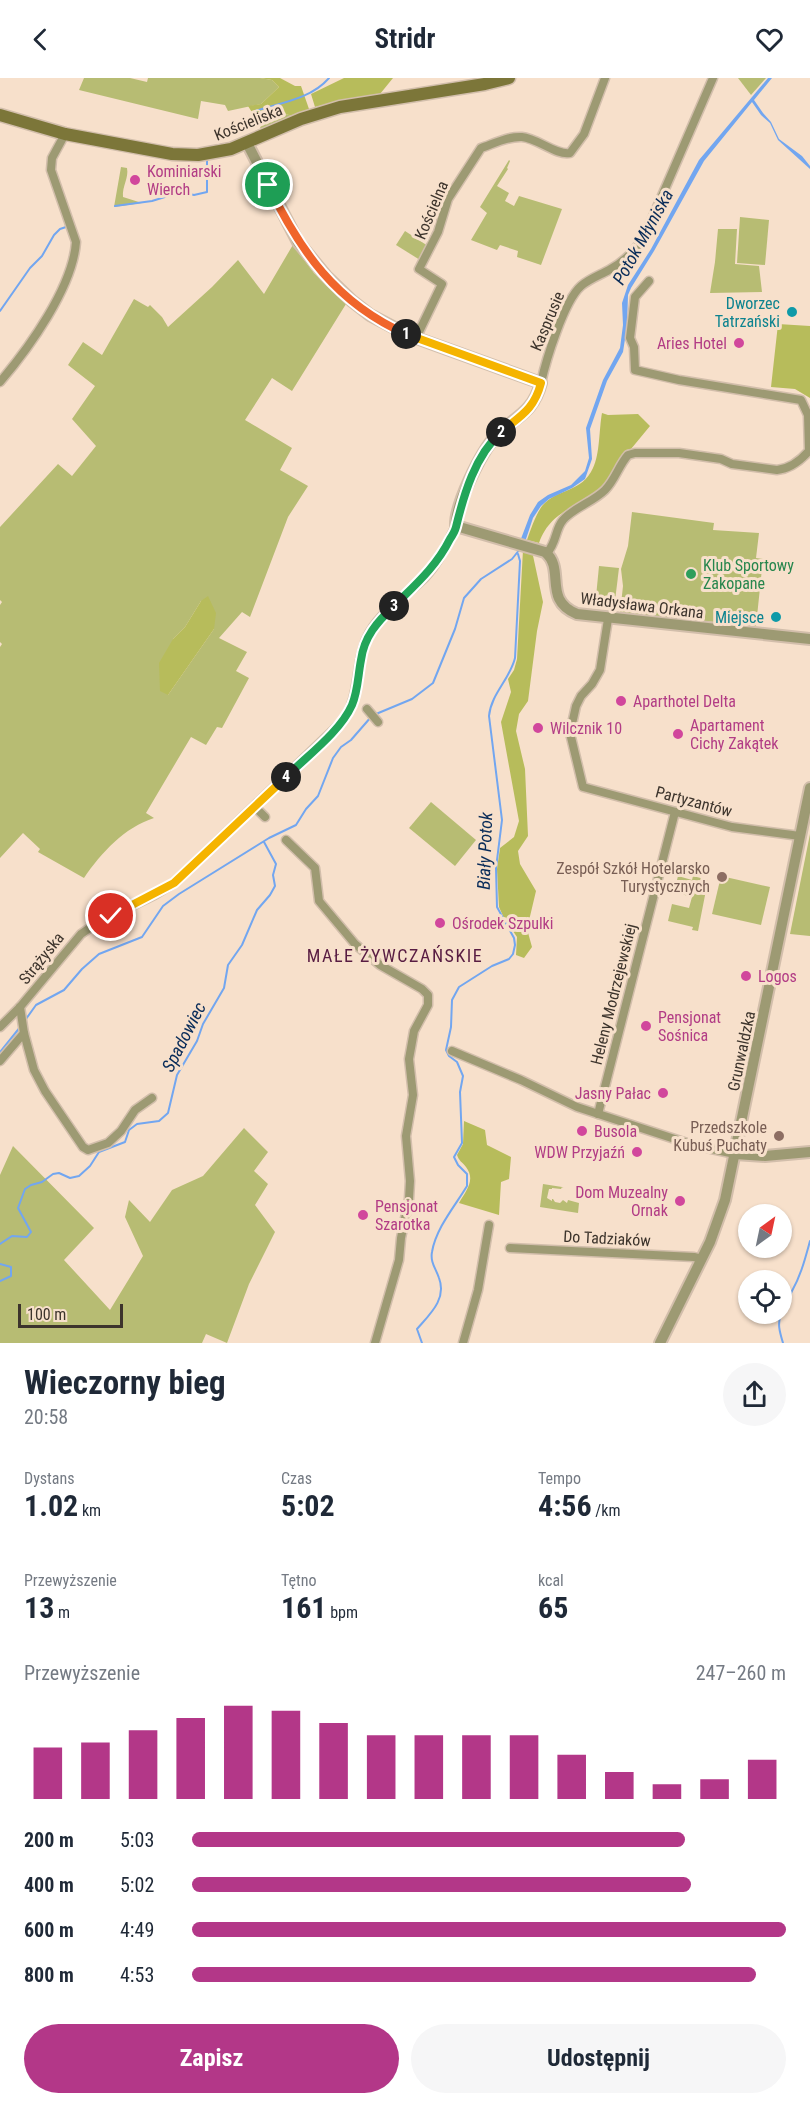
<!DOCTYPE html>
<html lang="pl">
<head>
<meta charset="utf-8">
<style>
	body { margin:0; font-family:"Roboto Condensed",sans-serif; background:#f6f6f7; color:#1f2937; height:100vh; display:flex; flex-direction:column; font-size:22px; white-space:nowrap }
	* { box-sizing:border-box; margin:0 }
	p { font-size:20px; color:#747a83 }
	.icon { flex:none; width:33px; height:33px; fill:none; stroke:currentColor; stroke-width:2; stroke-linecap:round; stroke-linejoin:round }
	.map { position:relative; height:1265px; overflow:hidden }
	.drawer { display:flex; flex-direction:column; background:#fff; flex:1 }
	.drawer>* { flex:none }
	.needle { width:39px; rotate:33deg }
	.fabs { position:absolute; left:738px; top:1126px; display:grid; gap:12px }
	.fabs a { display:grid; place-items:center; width:54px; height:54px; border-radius:50%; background:#fff; box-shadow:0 2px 4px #0004; font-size:30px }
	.scale { position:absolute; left:18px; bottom:15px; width:105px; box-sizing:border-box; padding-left:6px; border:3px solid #3d342c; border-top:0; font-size:16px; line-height:21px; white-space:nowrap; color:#3d342c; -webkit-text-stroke:4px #f7e0cb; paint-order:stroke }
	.pin { position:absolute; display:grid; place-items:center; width:51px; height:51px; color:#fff; margin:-26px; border:3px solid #fff; border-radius:50%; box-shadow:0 2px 6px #0007 }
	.km { position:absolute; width:30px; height:30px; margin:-15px; border-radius:50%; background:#222; color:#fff; font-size:16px; line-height:30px; text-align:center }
	.round { display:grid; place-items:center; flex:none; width:63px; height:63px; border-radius:32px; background:#f6f6f7 }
	.overview { display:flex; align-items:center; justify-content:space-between; height:102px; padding:0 24px }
	h1 { font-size:33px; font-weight:700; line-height:45px }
	.stats { display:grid; grid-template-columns:repeat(3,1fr); gap:9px; height:102px; padding:6px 24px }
	.stats div { display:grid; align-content:center }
	.stats b { font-size:30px; font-weight:700 }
	.stats small { font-size:16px; font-weight:400 }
	.stats p { font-size:16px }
	.chart { height:168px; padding:12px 24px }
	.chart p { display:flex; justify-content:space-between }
	.chart svg { width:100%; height:108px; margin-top:6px; stroke:#b33788; stroke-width:6 }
	.cta { display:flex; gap:12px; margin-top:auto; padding:12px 24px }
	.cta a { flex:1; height:69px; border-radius:36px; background:#b33788; color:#fff; font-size:24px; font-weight:700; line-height:69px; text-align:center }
	.cta a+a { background:#f6f6f7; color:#1f2937 }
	ul { padding:0 24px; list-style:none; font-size:20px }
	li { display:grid; grid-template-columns:96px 72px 1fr; align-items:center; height:45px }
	li i { height:15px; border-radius:8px; background:#b33788 }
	header { display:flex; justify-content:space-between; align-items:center; height:78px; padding:0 24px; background:#fff; font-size:27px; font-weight:700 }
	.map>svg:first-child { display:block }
	.green { fill:#b7bc73; fill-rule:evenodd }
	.forest { fill:#b7bc5b }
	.water { fill:#72a6f0 }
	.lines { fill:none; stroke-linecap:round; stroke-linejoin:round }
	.stream { stroke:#72a6f0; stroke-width:2 }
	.minor-casing { stroke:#d2beab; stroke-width:11 }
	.tertiary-casing { stroke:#d2beab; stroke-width:14 }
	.secondary-casing { stroke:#d2beab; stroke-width:15 }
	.minor { stroke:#9d9a73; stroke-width:8 }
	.tertiary { stroke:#9d9a73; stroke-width:10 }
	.secondary { stroke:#7c7639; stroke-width:12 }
	.split-1-casing { stroke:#fff; stroke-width:12 }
	.split-2-casing { stroke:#fff; stroke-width:12 }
	.split-3-casing { stroke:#fff; stroke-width:12 }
	.split-4-casing { stroke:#fff; stroke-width:12 }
	.split-5-casing { stroke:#fff; stroke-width:12 }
	.split-1 { stroke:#f0652b; stroke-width:8 }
	.split-2 { stroke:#f5b400; stroke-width:8 }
	.split-3 { stroke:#22a559; stroke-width:8 }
	.split-4 { stroke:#22a559; stroke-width:8 }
	.split-5 { stroke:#f5b400; stroke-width:8 }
	.hotel-dot { fill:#d1479c; stroke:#f7e0cb; stroke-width:2 }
	.culture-dot { fill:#0f9aa8; stroke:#f7e0cb; stroke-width:2 }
	.leisure-dot { fill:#2e9e5b; stroke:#f7e0cb; stroke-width:2 }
	.education-dot { fill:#8d6e63; stroke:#f7e0cb; stroke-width:2 }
	.labels { text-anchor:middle; stroke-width:6; stroke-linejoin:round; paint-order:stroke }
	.street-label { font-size:16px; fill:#3d342c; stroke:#f7e0cb }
	.hotel-label { font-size:16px; fill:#b23c85; stroke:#f7e0cb; text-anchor:start }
	.culture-label { font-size:16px; fill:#0d838f; stroke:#f7e0cb; text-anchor:end }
	.leisure-label { font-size:16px; fill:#27864d; stroke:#f7e0cb; text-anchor:start }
	.education-label { font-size:16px; fill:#785e54; stroke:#f7e0cb; text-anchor:end }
	.water-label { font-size:18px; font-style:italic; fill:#092c59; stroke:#f7e0cb }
	.neighbourhood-label { font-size:18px; letter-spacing:1.5px; fill:#581c42; stroke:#f7e0cb }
</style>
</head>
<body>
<header><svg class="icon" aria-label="back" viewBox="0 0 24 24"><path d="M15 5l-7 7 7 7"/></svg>Stridr<svg class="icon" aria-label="heart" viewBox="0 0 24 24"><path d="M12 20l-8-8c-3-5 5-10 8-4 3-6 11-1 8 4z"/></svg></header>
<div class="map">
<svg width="810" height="1265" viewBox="0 0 810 1265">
	<rect width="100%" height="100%" fill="#f7e0cb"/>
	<g class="green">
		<polygon points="84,0 130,0 147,4 148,0 260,0 272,2 279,9 261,26 228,33 225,27 201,23 198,41 79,12"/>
		<polygon points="738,0 766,0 751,17"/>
		<polygon points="271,35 281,35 293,38 261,51 255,39"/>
		<polygon points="509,82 510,83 507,90 508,91 497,108 509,115 505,123 514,128 519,118 562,131 541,187 517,179 518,173 500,167 497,172 471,162 487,135 480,129"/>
		<path d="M121,89l6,1c2,10 -5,18 -4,29l19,6 -28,4z"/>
		<polygon points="740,139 769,142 765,187 737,185"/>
		<polygon points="718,151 737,151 735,186 759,188 762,214 710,215 715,184"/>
		<polygon points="405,153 428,168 420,182 396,167"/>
		<path d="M294,165l4,9 16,21 32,31 -54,87 -20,-13 -27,42 47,28 -12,22 28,16 -20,31 -38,100 -8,-5 -23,26 28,14 -11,19 13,7 -27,50 -5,-1 -11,18 -15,-8 -45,76 8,5c-29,9 -53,35 -70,60l-46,-26 2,-3 -17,-16 -23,25v-211l2,-3 -2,-2v-37l2,-3 -2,-2v-73l58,-63 14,12 24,-30 -24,-27 23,-33 -27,-21 15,-23 19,13 32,-56 14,8 2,-2 12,12 6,10 44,-40 26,-27 26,34zM201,523l13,28 -46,66 5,-56 12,-12z"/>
		<polygon points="632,434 714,445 713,452 759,455 756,480 763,481 756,548 620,535 623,508 621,491 628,468"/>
		<polygon points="599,488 619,490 614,531 595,529"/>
		<polygon points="431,724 476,762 455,788 409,750"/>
		<polygon points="810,756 810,858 790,856"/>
		<polygon points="678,798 692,802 693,798 708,802 698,853 692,852 693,849 668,843 672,826 689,830 692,819 674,814"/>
		<polygon points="721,798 770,809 761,847 712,836"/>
		<polygon points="244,1050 268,1074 254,1093 268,1106 255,1127 275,1154 249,1206 227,1265 206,1256 202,1265 0,1265 0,1097 13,1068 94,1150 64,1182 110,1232 143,1178 125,1139 129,1122 150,1144 172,1112 203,1098"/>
		<polygon points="543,1106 581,1112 562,1109 561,1111 552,1110 552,1111 549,1111 547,1120 552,1123 552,1121 553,1121 555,1124 560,1125 563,1122 567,1125 568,1122 579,1125 578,1135 540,1129"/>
	</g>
	<g class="forest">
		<polygon points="260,0 280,0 295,8 301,8 309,31 293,38 281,35 255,39 248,28 261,26 279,9 272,2"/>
		<polygon points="344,0 393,0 380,16 336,24 315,29 311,16"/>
		<polygon points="778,246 810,248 810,320 795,311 771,309"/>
		<path d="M602,335l6,2 30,-1 12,12 -19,23 -5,1c-8,14 -16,30 -27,40 -23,19 -48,20 -60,53l-12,-3c4,-11 8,-24 15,-34 15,-18 40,-13 51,-38 7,-14 6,-39 9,-55z"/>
		<polygon points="523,472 532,473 543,524 537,553 528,623 519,636 516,653 525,691 528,758 518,773 520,786 536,813 527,851 532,869 524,880 516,877 517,859 504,840 499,829 497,791 500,770 514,759 519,743 501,644 511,614 508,601 514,592 517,581"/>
		<polygon points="208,518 216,535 214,551 168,617 160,613 159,585 173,561 185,549 201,523"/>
		<path d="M464,1043l21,9 2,15 24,12 -2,22 -8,3 -2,33 -40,-12c7,-12 17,-23 7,-36 -4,-5 -7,-6 -9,-12l6,-11z"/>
	</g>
	<polygon class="water" points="768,0 772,0 754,22 763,35 771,44 779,61 802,78 810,88 810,91 778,62 770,45 761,37 752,24 704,83 654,173 631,210 628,217 627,248 623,274 607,303 590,351 592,381 585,401 572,410 549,421 541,428 533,440 524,467 519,466 530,437 538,424 548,417 571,407 585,393 589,380 586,350 603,302 620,270 623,247 622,225 628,207 651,171 699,82"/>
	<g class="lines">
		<g class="stream">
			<path d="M255,33c25,-8 56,-12 74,-33"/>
			<polyline points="115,128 152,123 181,114 194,117 207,114 207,82"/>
			<polyline points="0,233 30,190 42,178 54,157 60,151 66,149"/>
			<polyline points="376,636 412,621 433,605 455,551 464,520 481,501 512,481 520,471"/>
			<polyline points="26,941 36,927 64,912 82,891 99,876 142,859 163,828 179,816 269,760 296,747 306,731 318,718 333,680 341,669 351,662 371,639"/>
			<polyline points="0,974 21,948"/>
			<polyline points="0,1166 12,1158 27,1159 31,1154 18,1130 25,1111 31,1107 42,1104 53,1096 59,1095 70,1100 79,1098 90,1088 99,1074 125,1064 129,1052 137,1046 159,1043 168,1035 177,997 197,963 203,946 224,910 228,887 242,867 257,832 270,817 275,808 273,797 276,786 264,764"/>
			<polyline points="0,1186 11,1189 11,1198 0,1203"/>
			<path d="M782,1235c7,-10 5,-13 10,-22 9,-16 13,-32 18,-50"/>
			<path d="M781,1236c-4,10 -1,19 2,29"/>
			<path d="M422,1265l-5,-14c13,-15 30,-30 22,-51 -3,-9 -9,-16 -7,-26 4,-24 23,-46 35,-66v-12l-9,-9 -4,-8 8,-14 -2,-51 3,-16 -6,-14 -8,-6 -3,-6 5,-23 1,-27 7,-13 33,-21 17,-7 4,-5 2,-9 -1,-7 -17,-31 -1,-39 6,-48 -13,-104c2,-22 21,-37 26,-58l5,-97 -2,-7"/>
		</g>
		<g class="minor-casing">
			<g id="minor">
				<path d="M416,260l26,-54 -23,-15 19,-37 10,-33 33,-51c12,-4 27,-12 41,-11 15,1 35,19 48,16l14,-19 21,-56"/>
				<path d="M0,304c29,-34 73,-95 76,-140l-25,-72 1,-12 13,-24"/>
				<path d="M541,305c5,-23 23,-82 40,-97 8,-7 19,-11 28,-16 15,-8 27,-20 36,-35l68,-157"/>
				<path d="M547,475c10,-11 8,-24 16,-33 10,-12 30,-18 42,-30 10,-10 14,-25 23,-35l7,-2h44l42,6 11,5 45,6c12,-1 24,-10 32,-19l-1,-36 -7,-15 -122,-20 -44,-10 -1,-23 -4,-9 5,-41 14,-16"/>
				<polyline points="608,541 600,592 592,606 581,618 576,628 570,655 583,709 732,749 800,758"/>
				<polyline points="367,631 378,644"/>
				<polyline points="255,729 265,739"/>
				<polyline points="286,762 315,790 319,823 355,866 380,887 422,911 428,917 428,927 414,953 409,981 413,1017 406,1058 410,1103 409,1121 401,1160 399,1182 375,1265"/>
				<polyline points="20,929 24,955 34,992 45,1013 83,1069 88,1072 108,1065 121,1053 135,1032 152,1020"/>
				<path d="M0,949l20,-20 61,-73 16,-11 57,-28 20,-12 167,-160c22,-27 12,-62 29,-91 13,-22 37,-37 55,-55 14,-15 22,-33 31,-51"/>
				<polyline points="452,973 521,1002 577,1029 693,1067 735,1076"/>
				<polyline points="0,983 24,955"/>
				<polyline points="598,1036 675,734"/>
				<polyline points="510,1170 694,1179 702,1181"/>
				<polyline points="463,1265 478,1212 489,1147"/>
			</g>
		</g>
		<g class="tertiary-casing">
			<g id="tertiary">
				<path d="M247,65l51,99 28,34 26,25 18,14 38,20 133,48c-8,30 -25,33 -45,53 -15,16 -41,69 -40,90l89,26c21,17 -3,48 32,62l233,25"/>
				<polyline points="735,1076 765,1078 810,1074"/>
				<polyline points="660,1265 710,1164 725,1122 810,710"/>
			</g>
		</g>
		<g class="secondary-casing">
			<polyline id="secondary" points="0,37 65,56 172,76 198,77 231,71 301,41 340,29 485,6 509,0"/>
		</g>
		<use href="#minor" class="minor"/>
		<use href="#tertiary" class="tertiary"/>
		<use href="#secondary" class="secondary"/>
	</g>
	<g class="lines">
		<g class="split-1-casing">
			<path id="split-1" d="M268,107c32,66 68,118 138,149"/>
		</g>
		<g class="split-2-casing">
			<path id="split-2" d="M406,256l135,49c-7,27 -21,33 -40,49"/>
		</g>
		<g class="split-3-casing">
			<path id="split-3" d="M394,528c21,-21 42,-39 56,-67 2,-3 5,-8 6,-12 8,-33 19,-71 45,-95"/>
		</g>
		<g class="split-4-casing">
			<path id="split-4" d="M286,699c21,-21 54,-45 66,-72 6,-14 6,-30 9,-45 3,-23 16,-38 33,-54"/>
		</g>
		<g class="split-5-casing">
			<polyline id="split-5" points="111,838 174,805 286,699"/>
		</g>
		<use href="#split-1" class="split-1"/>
		<use href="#split-2" class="split-2"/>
		<use href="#split-3" class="split-3"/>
		<use href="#split-4" class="split-4"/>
		<use href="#split-5" class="split-5"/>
	</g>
	<g class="hotel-dot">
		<circle cx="135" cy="102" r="6"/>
		<circle cx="739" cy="265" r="6"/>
		<circle cx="621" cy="623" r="6"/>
		<circle cx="538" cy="650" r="6"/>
		<circle cx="678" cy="656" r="6"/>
		<circle cx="440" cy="845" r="6"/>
		<circle cx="746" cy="898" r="6"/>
		<circle cx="646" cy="948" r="6"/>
		<circle cx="663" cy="1015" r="6"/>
		<circle cx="582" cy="1053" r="6"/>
		<circle cx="637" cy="1074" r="6"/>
		<circle cx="680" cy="1123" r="6"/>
		<circle cx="363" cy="1137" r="6"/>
	</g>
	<g class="culture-dot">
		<circle cx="792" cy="234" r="6"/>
		<circle cx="776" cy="539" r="6"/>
	</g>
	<circle class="leisure-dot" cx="691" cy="496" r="6"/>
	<g class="education-dot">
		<circle cx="722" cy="799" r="6"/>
		<circle cx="779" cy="1058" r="6"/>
	</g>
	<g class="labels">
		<g class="street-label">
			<text transform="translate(248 44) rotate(-22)" y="6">Kościeliska</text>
			<text transform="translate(431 132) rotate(-67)" y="6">Kościelna</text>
			<text transform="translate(547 243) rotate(-67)" y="6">Kasprusie</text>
			<text transform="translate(642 527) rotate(7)" y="6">Władysława Orkana</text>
			<text transform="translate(694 723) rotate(15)" y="6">Partyzantów</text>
			<text transform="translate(41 880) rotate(-51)" y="6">Strążyska</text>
			<text transform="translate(613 916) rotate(-76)" y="6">Heleny Modrzejewskiej</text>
			<text transform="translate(741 973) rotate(-78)" y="6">Grunwaldzka</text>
			<text transform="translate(607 1160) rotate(3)" y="6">Do Tadziaków</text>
		</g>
		<g class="hotel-label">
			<text x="147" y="99">Kominiarski<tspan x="147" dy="18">Wierch</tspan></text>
			<text x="727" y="271" text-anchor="end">Aries Hotel</text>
			<text x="633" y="629">Aparthotel Delta</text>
			<text x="690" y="653">Apartament<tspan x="690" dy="18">Cichy Zakątek</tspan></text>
			<text x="550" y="656">Wilcznik 10</text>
			<text x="452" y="851">Ośrodek Szpulki</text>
			<text x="758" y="904">Logos</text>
			<text x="658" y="945">Pensjonat<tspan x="658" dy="18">Sośnica</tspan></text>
			<text x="651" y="1021" text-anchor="end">Jasny Pałac</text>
			<text x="594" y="1059">Busola</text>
			<text x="625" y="1080" text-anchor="end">WDW Przyjaźń</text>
			<text x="668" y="1120" text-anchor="end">Dom Muzealny<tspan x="668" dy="18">Ornak</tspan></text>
			<text x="375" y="1134">Pensjonat<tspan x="375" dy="18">Szarotka</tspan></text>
		</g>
		<g class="culture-label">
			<text x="780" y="231">Dworzec<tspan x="780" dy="18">Tatrzański</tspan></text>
			<text x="764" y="545">Miejsce</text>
		</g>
		<g class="leisure-label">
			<text x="703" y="493">Klub Sportowy<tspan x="703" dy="18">Zakopane</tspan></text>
		</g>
		<g class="education-label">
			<text x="710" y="796">Zespół Szkół Hotelarsko<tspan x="710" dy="18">Turystycznych</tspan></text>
			<text x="767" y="1055">Przedszkole<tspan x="767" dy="18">Kubuś Puchaty</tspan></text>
		</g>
		<g class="water-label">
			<text transform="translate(643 159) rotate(-61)" y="6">Potok Młyniska</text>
			<text transform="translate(485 773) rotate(-88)" y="6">Biały Potok</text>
			<text transform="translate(184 959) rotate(-63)" y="6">Spadowiec</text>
		</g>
		<g class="neighbourhood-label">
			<text x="395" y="884">MAŁE ŻYWCZAŃSKIE</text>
		</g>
	</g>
</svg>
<div class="fabs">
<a><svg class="needle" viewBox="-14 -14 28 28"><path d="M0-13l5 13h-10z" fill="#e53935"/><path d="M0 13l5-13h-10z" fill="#747a83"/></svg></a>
<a><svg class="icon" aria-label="locate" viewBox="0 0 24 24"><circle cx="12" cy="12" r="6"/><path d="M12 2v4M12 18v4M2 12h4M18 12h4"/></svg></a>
</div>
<div class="scale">100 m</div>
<div class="pin" style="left:268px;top:107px;background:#1e9e55"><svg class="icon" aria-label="arrive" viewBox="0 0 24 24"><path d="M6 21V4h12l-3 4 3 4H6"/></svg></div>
<div class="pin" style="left:111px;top:838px;background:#d93025"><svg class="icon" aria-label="check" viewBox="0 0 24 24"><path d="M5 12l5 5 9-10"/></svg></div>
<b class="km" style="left:406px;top:256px">1</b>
<b class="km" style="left:501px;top:354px">2</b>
<b class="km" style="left:394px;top:528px">3</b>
<b class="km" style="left:286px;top:699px">4</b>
</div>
<section class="drawer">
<div class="overview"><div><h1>Wieczorny bieg</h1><p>20:58</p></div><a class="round"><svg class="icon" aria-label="share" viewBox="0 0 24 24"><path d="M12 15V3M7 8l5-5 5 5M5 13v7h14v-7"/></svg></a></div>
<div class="stats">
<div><p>Dystans</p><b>1.02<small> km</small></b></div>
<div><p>Czas</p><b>5:02</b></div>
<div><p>Tempo</p><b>4:56<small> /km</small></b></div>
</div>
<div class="stats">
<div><p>Przewyższenie</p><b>13<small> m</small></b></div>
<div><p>Tętno</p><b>161<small> bpm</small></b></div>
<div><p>kcal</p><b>65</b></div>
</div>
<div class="chart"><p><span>Przewyższenie</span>247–260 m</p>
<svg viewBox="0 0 160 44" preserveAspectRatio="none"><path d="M5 44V23M15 44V21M25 44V16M35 44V11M45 44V6M55 44V8M65 44V13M75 44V18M85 44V18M95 44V18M105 44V18M115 44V26M125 44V33M135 44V38M145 44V36M155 44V28"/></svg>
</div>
<ul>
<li><b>200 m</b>5:03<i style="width:83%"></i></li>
<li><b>400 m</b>5:02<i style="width:84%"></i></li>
<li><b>600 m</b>4:49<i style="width:100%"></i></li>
<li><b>800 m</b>4:53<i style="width:95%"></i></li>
</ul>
<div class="cta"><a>Zapisz</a><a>Udostępnij</a></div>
</section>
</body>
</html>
